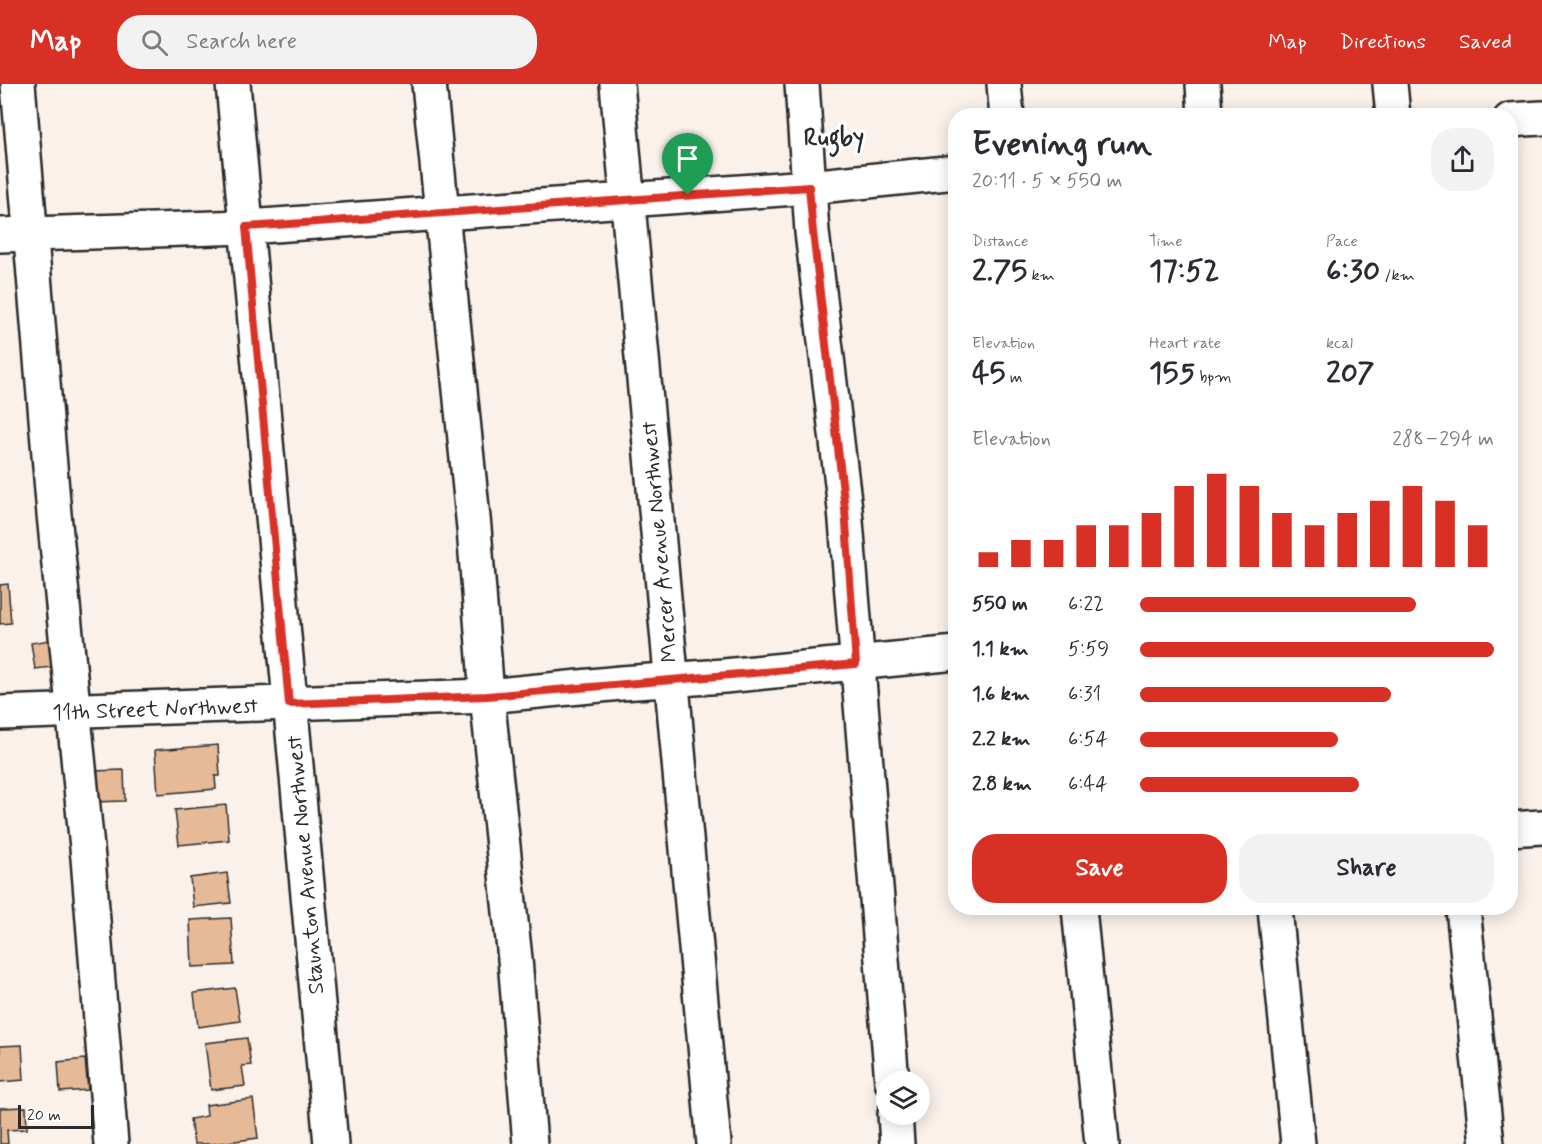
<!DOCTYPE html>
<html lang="en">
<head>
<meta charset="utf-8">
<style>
	body { margin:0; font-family:Mynerve,sans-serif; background:#f2f2f3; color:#2b2b33; height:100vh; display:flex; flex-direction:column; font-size:22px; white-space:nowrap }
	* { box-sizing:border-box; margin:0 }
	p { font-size:20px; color:#7c7c81 }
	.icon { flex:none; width:33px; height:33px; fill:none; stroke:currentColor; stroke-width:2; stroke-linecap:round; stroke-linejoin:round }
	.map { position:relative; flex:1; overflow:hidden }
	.sheet { position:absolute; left:948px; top:24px; width:570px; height:807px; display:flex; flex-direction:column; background:#fff; border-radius:24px; box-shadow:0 3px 15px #0003 }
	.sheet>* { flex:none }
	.fabs { position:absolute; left:876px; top:987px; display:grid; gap:12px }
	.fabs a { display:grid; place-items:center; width:54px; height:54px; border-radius:50%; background:#fff; box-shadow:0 3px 15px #0003; font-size:30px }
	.scale { position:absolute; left:18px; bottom:15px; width:76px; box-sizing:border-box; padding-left:6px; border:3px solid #2b2b2b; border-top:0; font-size:16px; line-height:21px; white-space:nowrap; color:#2b2b2b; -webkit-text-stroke:4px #fff; paint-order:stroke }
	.pin { position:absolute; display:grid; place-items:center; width:51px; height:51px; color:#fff; margin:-62px -26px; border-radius:50% 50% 50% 0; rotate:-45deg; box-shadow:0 0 6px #0007 }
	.pin .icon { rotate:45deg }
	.round { display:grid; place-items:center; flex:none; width:63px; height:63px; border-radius:24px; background:#f2f2f3 }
	.summary { display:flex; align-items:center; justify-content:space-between; height:102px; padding:0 24px }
	h1 { font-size:33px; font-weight:700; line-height:45px }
	.stats { display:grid; grid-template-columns:repeat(3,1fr); gap:9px; height:102px; padding:6px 24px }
	.stats div { display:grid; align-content:center }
	.stats b { font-size:30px; font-weight:700 }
	.stats small { font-size:16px; font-weight:400 }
	.stats p { font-size:16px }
	.chart { height:168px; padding:12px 24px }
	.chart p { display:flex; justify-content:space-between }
	.chart svg { width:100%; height:108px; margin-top:6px; stroke:#d93025; stroke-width:6 }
	.cta { display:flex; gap:12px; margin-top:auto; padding:12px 24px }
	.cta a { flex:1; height:69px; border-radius:24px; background:#d93025; color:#fff; font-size:24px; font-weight:700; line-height:69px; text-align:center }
	.cta a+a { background:#f2f2f3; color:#2b2b33 }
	ul { padding:0 24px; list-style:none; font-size:20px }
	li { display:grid; grid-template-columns:96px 72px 1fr; align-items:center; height:45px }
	li i { height:15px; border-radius:8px; background:#d93025 }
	header { display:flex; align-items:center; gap:36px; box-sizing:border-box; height:84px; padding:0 30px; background:#d93025; color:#fff }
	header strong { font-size:28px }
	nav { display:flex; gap:33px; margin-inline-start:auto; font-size:21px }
	.search { width:420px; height:54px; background:#f2f2f3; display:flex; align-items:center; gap:15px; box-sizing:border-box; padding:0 21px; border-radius:24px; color:#7c7c81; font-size:22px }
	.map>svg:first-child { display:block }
	.building { fill:#e6ba96; stroke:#2b2b2b; stroke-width:1.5 }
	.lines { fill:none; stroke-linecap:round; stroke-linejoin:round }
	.minor-casing { stroke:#2b2b2b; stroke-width:38 }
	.minor { stroke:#fff; stroke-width:33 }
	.route-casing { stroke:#fff; stroke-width:12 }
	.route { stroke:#d93025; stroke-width:8 }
	.labels { text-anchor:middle; stroke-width:6; stroke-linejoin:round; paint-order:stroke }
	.street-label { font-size:22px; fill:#2b2b2b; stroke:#fff }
	.neighbourhood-label { font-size:24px; font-weight:bold; fill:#2b2b2b; stroke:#fff }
</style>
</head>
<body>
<header>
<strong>Map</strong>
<div class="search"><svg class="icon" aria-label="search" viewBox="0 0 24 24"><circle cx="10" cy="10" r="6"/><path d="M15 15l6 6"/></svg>Search here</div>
<nav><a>Map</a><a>Directions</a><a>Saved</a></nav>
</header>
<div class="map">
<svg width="1542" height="1060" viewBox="0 0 1542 1060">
	<rect width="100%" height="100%" fill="#faf1ea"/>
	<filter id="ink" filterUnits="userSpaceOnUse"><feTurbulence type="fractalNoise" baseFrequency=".0167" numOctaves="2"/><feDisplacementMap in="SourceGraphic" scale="12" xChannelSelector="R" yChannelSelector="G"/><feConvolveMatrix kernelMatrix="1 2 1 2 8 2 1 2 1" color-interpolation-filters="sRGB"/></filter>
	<g filter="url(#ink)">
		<g class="building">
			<polygon points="8,500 11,539 0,540 0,501"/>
			<polygon points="56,555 60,582 35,585 31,559"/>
			<polygon points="218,661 220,692 215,692 216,705 158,710 155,666"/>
			<polygon points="124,686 125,717 92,718 91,687"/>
			<polygon points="226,721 229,756 179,761 175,726"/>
			<polygon points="227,789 231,819 193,823 190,794"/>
			<polygon points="231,834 234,881 192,883 190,836"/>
			<polygon points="235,904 240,937 198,943 194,909"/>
			<polygon points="247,954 251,981 242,982 245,1002 211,1006 205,959"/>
			<polygon points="22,961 24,996 0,998 0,962"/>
			<polygon points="85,975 88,1006 60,1008 58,978"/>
			<polygon points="253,1015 258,1054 212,1060 194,1060 190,1035 207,1032 206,1021"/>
			<polygon points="26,1023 27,1045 7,1046 8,1060 0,1060 0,1024"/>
		</g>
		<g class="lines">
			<g class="minor-casing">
				<g id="minor">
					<polyline points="18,0 54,430 88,774 111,1060"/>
					<polyline points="233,0 331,1060"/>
					<polyline points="429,0 474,444 487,612 515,875 530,1060"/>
					<polyline points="617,0 714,1060"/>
					<polyline points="802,0 812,148 845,425 892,998"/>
					<polyline points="1004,0 1007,32"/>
					<polyline points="1203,0 1205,32"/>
					<polyline points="1390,0 1393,32"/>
					<polyline points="1510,36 1542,34"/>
					<polyline points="0,151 246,143 809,103 956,88"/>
					<polyline points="0,629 487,612 621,599 724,592 956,569"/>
					<polyline points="1510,745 1542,743"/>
					<polyline points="1079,824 1102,1060"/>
					<polyline points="1275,824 1298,1060"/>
					<polyline points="1463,824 1487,1060"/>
					<polyline points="895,1030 897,1060"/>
				</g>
			</g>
			<use href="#minor" class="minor"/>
		</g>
	</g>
	<g class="lines" filter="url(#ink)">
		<g class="route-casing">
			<polygon id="route" points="809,103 813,148 845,425 856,580 487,612 289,620 246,143"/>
		</g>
		<use href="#route" class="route"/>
	</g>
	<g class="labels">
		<g class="street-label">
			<text transform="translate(658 458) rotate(-95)" y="8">Mercer Avenue Northwest</text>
			<text transform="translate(155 624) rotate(-2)" y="8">11th Street Northwest</text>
			<text transform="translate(304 781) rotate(-95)" y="8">Staunton Avenue Northwest</text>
		</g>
		<g class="neighbourhood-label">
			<text x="834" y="61">Rugby</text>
		</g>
	</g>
</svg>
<div class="fabs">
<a><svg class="icon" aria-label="layers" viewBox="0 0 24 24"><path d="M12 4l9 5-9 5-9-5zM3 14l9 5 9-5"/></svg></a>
</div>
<div class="scale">20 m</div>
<div class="pin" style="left:688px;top:111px;background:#1e9e55"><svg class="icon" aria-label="arrive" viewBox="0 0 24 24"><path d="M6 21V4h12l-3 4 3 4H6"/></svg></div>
<section class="sheet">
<div class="summary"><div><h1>Evening run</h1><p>20:11 · 5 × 550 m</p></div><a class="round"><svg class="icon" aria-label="share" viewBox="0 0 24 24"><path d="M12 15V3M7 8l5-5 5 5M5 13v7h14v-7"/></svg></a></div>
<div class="stats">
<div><p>Distance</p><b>2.75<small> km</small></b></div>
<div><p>Time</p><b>17:52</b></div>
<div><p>Pace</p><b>6:30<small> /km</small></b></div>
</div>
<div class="stats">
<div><p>Elevation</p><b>45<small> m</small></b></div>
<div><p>Heart rate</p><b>155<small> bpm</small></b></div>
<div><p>kcal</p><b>207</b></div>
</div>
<div class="chart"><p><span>Elevation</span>288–294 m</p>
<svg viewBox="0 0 160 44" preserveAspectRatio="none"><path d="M5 44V38M15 44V33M25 44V33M35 44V27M45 44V27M55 44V22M65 44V11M75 44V6M85 44V11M95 44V22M105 44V27M115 44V22M125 44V17M135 44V11M145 44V17M155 44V27"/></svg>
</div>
<ul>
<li><b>550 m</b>6:22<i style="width:78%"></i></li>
<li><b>1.1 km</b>5:59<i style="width:100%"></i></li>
<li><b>1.6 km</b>6:31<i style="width:71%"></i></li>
<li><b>2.2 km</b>6:54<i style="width:56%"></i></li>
<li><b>2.8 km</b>6:44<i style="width:62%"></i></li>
</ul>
<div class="cta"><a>Save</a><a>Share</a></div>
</section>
</div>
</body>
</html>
